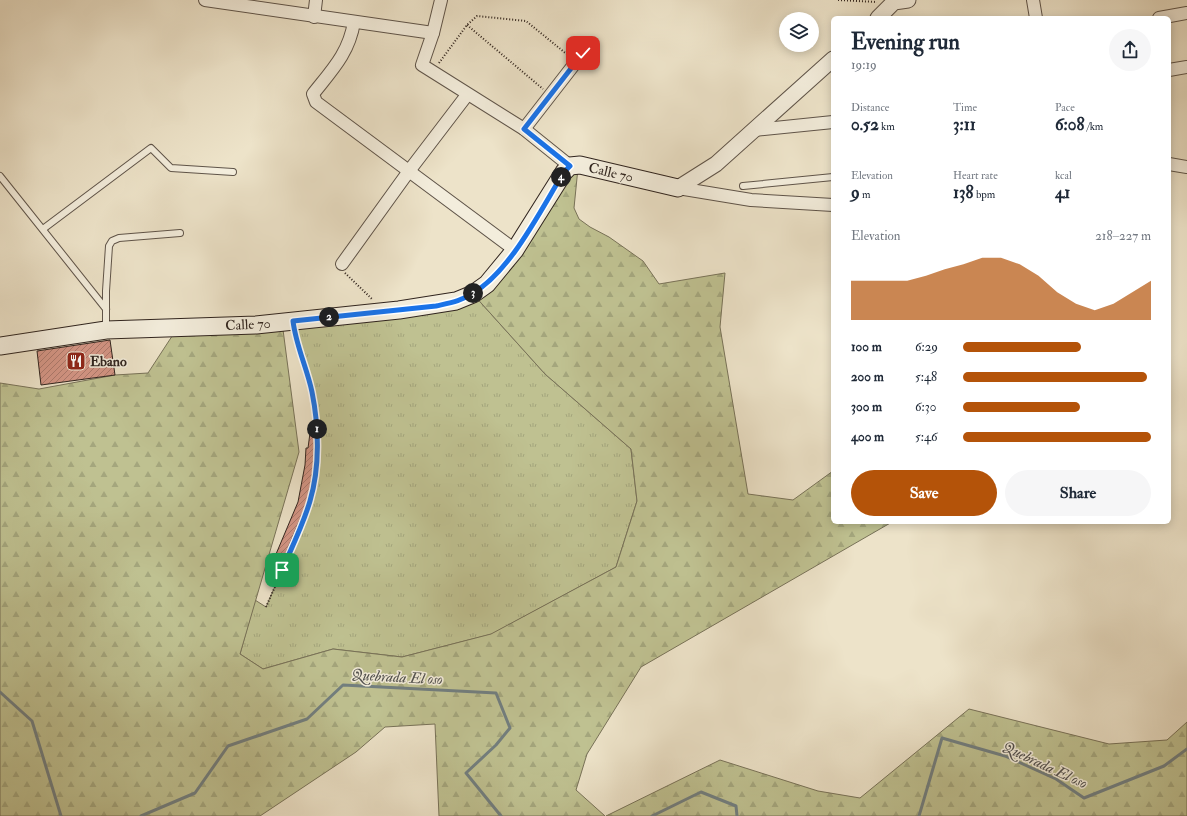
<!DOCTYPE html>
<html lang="en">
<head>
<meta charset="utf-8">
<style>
	body { margin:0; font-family:"IM FELL Double Pica",serif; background:#f6f6f7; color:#1f2937; height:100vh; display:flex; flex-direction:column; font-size:15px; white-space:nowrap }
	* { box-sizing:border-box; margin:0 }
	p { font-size:13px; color:#747a83 }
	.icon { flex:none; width:22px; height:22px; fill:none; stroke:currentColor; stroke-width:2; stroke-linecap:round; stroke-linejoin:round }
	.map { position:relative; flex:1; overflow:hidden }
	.details { position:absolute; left:831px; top:16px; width:340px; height:508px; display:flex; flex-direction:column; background:#fff; border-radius:6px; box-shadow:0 2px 10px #0003 }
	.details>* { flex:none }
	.fabs { position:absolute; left:779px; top:12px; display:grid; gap:8px }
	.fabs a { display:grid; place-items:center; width:40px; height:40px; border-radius:50%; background:#fff; box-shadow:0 2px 10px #0003; font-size:20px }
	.pin { position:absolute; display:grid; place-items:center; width:34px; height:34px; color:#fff; margin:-17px; border-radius:8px; box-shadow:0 2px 6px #0006 }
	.km { position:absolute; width:20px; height:20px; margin:-10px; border-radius:50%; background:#222; color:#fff; font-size:11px; line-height:20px; text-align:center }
	.round { display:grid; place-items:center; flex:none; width:42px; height:42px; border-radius:21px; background:#f6f6f7 }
	.overview { display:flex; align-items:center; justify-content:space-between; height:68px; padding:0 20px }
	h1 { font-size:22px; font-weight:700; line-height:30px }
	.metrics { display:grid; grid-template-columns:repeat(3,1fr); gap:6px; height:68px; padding:4px 20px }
	.metrics div { display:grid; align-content:center }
	.metrics b { font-size:17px; font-weight:700 }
	.metrics small { font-size:11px; font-weight:400 }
	.metrics p { font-size:11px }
	.chart { height:112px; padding:8px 20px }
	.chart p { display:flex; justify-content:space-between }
	.chart svg { width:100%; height:72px; margin-top:4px; fill:#b45309; opacity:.7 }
	.primary-button { display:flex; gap:8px; margin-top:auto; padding:8px 20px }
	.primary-button a { flex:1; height:46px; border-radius:24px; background:#b45309; color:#fff; font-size:16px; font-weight:700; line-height:46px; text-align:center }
	.primary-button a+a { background:#f6f6f7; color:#1f2937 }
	ul { padding:0 20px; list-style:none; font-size:13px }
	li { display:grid; grid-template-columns:64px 48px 1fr; align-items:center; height:30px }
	li i { height:10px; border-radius:5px; background:#b45309 }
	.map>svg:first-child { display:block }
	.grass { fill:url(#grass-tufts); stroke:#787258 }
	.forest { fill:url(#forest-firs); stroke:#787258 }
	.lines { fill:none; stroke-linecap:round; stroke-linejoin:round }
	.stream { stroke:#727f80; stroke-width:3 }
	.building { fill:url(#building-hatch); stroke:#30241e }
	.service-casing { stroke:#5f5449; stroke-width:8 }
	.minor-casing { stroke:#5f5449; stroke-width:14 }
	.tertiary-casing { stroke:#5f5449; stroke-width:17 }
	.secondary-casing { stroke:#30241e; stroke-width:19 }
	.path { stroke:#30241e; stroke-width:2; stroke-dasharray:1 2; stroke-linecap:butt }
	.service { stroke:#f3eddc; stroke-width:6 }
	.minor { stroke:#f3eddc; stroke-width:12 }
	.tertiary { stroke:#f3eddc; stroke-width:15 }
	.secondary { stroke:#f3eddc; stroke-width:17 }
	.route-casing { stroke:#fff; stroke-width:8 }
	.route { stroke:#1a73e8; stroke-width:5 }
	.labels { text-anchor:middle; stroke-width:3; stroke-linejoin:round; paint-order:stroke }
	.street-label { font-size:14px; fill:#30241e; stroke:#f3eddc }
	.poi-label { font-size:14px; font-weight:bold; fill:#30241e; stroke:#f3eddc; text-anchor:start }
	.water-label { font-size:15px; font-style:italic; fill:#51514f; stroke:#f3eddc }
</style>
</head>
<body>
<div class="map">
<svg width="1187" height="816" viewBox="0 0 1187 816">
	<defs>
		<pattern id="grass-tufts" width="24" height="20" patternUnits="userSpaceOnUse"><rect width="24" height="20" fill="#bfc191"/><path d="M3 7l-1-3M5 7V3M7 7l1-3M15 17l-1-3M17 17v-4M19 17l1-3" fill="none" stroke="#a4a67d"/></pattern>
		<pattern id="forest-firs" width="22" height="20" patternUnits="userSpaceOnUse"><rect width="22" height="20" fill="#bfc191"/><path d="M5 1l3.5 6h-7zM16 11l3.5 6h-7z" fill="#a4a67d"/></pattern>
		<pattern id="building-hatch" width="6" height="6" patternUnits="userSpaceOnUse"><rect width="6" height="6" fill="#d49585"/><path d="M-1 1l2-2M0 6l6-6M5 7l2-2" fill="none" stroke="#ac796c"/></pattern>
	</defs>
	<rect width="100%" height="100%" fill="#ede3c9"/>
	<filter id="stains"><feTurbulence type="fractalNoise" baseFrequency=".005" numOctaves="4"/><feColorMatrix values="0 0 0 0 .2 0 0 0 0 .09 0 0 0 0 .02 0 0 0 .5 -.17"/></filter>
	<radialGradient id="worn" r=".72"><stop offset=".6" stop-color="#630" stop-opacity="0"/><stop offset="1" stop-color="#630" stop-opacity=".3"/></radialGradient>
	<path class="grass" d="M473,294l72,80 86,75 6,52 -21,66 -124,67 -90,23 -69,-8 -70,20 -23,-15 15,-54 11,7c14,-34 35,-72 44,-107 9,-35 9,-73 2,-109 -6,-24 -15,-46 -20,-70z"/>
	<g class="forest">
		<polygon points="578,168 574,208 579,219 590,227 609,237 643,261 659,284 725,273 720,327 748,494 793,500 833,471 833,522 892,522 641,667 587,754 576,790 605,816 439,816 435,724 385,727 356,752 260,816 0,816 0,383 39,389 115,375 148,373 178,327 282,322 299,452 240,654 263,669 333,649 402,657 491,634 616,567 637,501 631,449 545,374 473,294"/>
		<polygon points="969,709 1109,744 1167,740 1187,722 1187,816 606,816 720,760 818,791 860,798"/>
	</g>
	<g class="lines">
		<g class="stream">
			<polyline points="0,692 32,721 61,816"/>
			<polyline points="141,816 195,793 228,746 307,719 343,685 496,693 510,728 496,745 466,773 501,816"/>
			<polyline points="652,816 701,792 736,806 737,816"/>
			<polyline points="919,816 942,738 1005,756 1056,779 1084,798 1164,766 1187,749"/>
		</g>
	</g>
	<g class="building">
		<polygon points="110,340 115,375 41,385 37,351"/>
		<polygon points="310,433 315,434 315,459 309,494 306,505 279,569 271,566 298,502 305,465 306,448 308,448"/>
	</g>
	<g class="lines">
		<g class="service-casing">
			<g id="service">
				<polyline points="0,176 106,309"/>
				<polyline points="743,186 833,177"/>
				<polyline points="43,229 151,148 171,168 233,172"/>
				<polyline points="106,329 106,291 109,246 112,241 119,238 180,233"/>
			</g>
		</g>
		<g class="minor-casing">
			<g id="minor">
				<polyline points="205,0 433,33"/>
				<polyline points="441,0 433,33 422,65 524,129 570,166"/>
				<polyline points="1033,0 1036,18"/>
				<polyline points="314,17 316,0"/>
				<polyline points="1159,18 1187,13"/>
				<path d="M354,22c-5,31 -22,48 -41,72l3,8 199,148"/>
				<polyline points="1169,70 1187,67"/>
				<polyline points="524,129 583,53"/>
				<polyline points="754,130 833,122"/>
				<polyline points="1169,164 1187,167"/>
				<polyline points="678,188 751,200 833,205"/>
				<polyline points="342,264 409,171 467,95"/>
			</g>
		</g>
		<g class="tertiary-casing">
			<g id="tertiary">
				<polyline points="878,18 894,2 908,0"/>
				<polyline points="678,188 716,164 833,59"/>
			</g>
		</g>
		<g class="secondary-casing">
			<polyline id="secondary" points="0,346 106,330 256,325 399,310 456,301 473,294 487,284 515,250 564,172 570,166 580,165 678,188"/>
		</g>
		<g class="path">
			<polyline points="838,0 877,2"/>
			<polyline points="467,25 543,89"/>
			<polyline points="439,63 467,25 477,16 526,21 569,56"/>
			<polyline points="345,273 372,299"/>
			<path d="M266,607c26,-60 57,-117 50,-185 -3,-31 -15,-58 -21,-88"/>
		</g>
		<use href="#service" class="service"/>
		<use href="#minor" class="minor"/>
		<use href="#tertiary" class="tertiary"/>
		<use href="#secondary" class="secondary"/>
	</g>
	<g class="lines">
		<g class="route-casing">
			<path id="route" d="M282,570c10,-23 21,-45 28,-69 10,-34 9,-74 2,-109 -5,-24 -16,-46 -19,-71l143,-15c13,-3 26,-5 37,-13 38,-22 68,-84 91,-121l6,-6 -46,-37 59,-76"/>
		</g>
		<use href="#route" class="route"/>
	</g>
	<defs>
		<g id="restaurant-square" transform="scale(1)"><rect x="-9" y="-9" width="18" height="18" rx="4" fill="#8f2418" stroke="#f3eddc"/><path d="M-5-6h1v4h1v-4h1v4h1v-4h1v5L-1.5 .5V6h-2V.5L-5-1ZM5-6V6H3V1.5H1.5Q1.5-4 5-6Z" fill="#fff"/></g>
	</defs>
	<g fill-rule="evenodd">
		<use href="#restaurant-square" x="76" y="361"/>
	</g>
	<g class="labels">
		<g class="street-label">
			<text transform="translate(611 172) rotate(13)" y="5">Calle 70</text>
			<text transform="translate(248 324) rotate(-3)" y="5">Calle 70</text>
		</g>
		<g class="poi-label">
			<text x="90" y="366">Ebano</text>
		</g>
		<g class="water-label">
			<text transform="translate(397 677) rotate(3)" y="5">Quebrada El oso</text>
			<text transform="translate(1045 765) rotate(25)" y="5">Quebrada El oso</text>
		</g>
	</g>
	<rect width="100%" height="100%" filter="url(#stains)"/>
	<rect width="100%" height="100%" fill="url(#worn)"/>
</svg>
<div class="fabs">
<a><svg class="icon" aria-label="layers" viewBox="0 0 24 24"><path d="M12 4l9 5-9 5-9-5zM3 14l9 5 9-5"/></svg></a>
</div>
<div class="pin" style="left:282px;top:570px;background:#1e9e55"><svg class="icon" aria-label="arrive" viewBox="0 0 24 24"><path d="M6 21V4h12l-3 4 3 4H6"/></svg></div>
<div class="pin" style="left:583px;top:53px;background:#d93025"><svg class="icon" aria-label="check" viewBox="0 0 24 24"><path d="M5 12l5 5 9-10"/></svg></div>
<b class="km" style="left:317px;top:429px">1</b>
<b class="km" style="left:329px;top:317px">2</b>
<b class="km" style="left:473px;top:293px">3</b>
<b class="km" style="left:561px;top:177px">4</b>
<section class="details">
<div class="overview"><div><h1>Evening run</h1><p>19:19</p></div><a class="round"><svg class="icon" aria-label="share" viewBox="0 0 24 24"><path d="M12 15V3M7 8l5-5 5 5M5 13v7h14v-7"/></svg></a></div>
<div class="metrics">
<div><p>Distance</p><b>0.52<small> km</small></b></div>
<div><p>Time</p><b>3:11</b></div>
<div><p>Pace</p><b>6:08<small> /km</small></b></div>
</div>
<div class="metrics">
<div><p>Elevation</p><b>9<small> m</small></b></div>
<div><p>Heart rate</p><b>138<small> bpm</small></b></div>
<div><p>kcal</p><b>41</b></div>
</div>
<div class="chart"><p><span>Elevation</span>218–227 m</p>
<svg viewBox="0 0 160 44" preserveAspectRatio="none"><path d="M0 44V20L10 20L20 20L30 20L40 17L50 13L60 10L70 6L80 6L90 10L100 17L110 27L120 34L130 38L140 34L150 27L160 20V44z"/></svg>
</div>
<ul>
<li><b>100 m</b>6:29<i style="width:63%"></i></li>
<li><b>200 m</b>5:48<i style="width:98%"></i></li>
<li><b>300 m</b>6:30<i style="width:62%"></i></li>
<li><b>400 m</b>5:46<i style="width:100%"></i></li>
</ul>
<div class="primary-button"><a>Save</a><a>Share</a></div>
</section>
</div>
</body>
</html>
